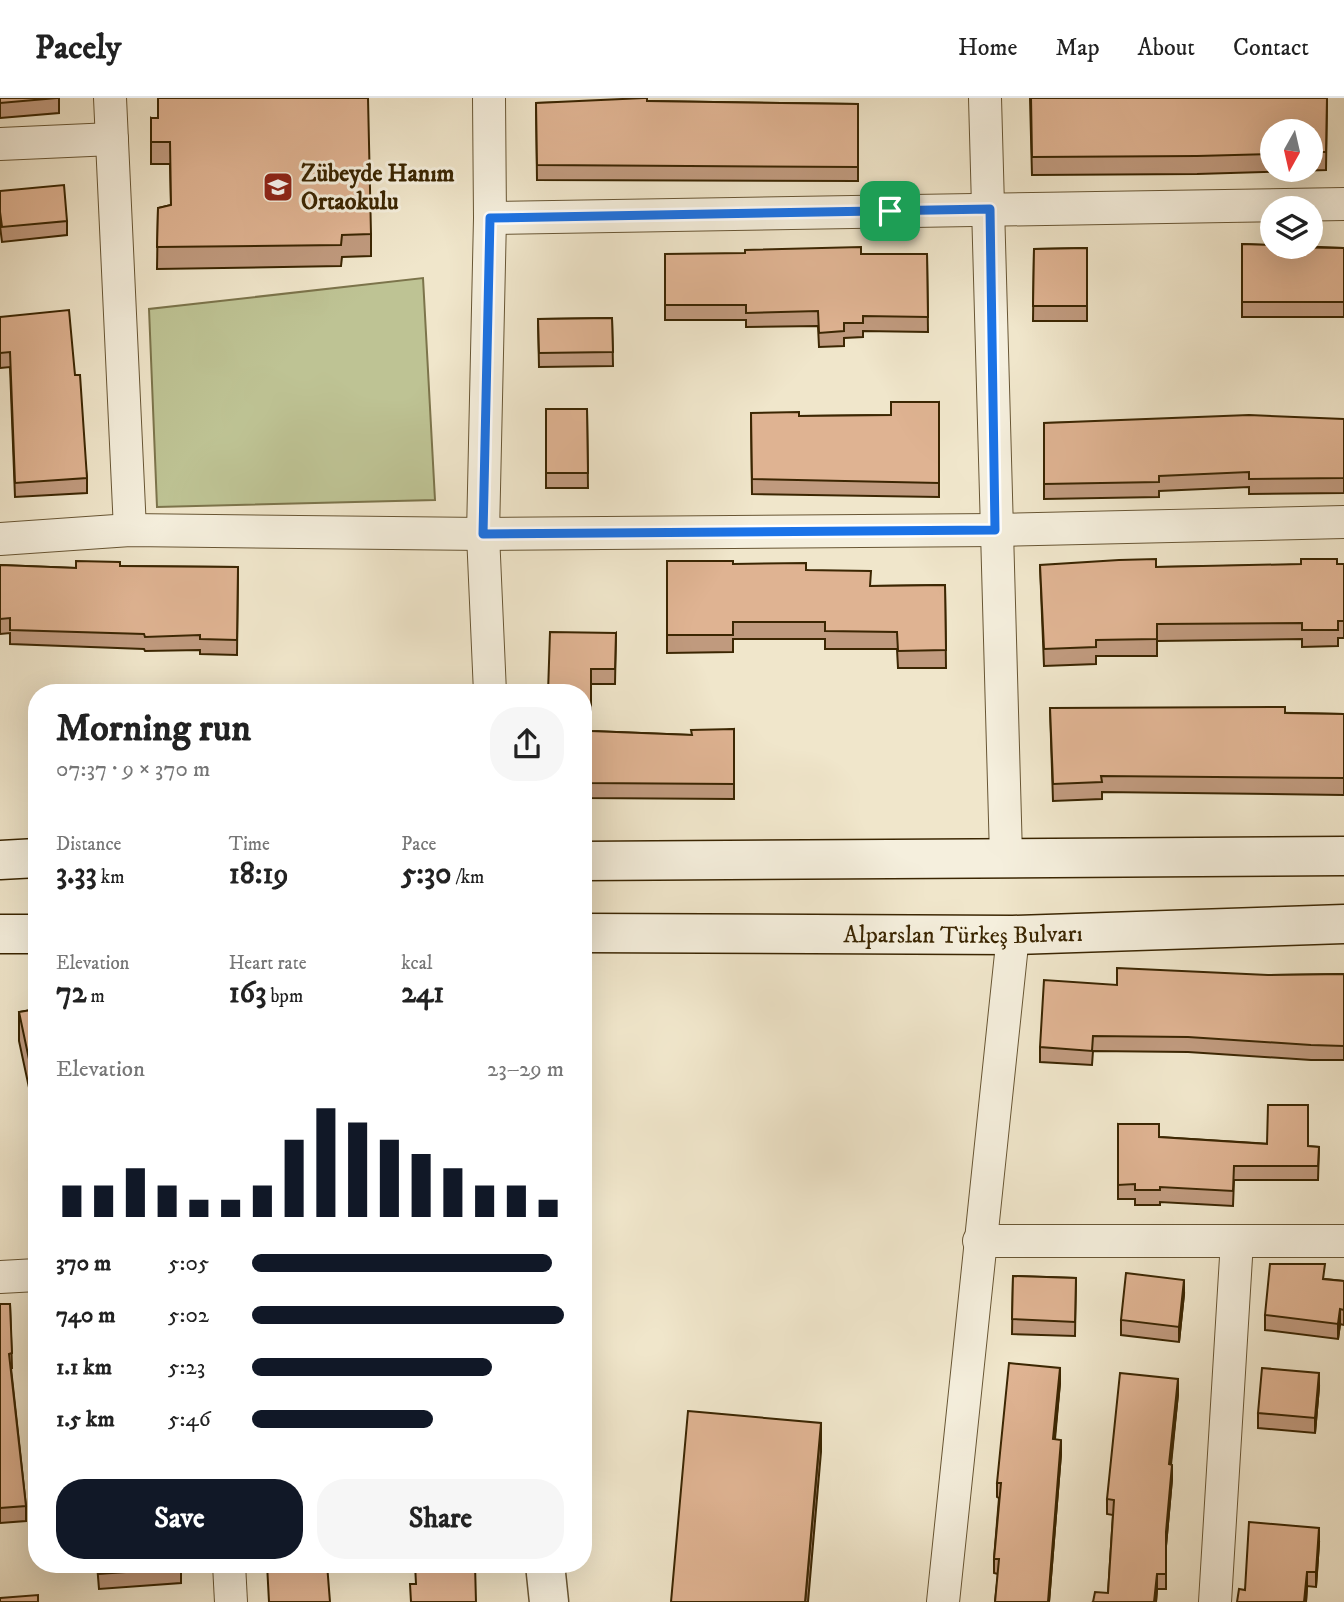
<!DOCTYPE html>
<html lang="en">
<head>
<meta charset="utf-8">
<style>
	body { margin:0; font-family:"IM FELL DW Pica",serif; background:#f6f6f6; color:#222; height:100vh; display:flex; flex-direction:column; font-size:26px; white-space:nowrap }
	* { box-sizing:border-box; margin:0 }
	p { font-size:23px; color:#767676 }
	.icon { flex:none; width:38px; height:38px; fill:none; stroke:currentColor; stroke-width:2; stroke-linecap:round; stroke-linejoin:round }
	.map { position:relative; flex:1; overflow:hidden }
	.sheet { position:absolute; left:28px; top:586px; width:564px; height:889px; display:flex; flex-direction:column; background:#fff; border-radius:28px; box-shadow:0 7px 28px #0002 }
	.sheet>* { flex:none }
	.needle { width:46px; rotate:188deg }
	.fabs { position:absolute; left:1260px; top:21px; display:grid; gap:14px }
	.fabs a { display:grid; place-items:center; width:63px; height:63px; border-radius:50%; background:#fff; box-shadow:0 7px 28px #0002; font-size:35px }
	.pin { position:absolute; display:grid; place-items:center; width:60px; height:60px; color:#fff; margin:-30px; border-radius:14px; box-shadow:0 4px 10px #0006 }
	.round { display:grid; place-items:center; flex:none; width:74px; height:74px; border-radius:28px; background:#f6f6f6 }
	.summary { display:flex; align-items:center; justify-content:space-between; height:119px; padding:0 28px }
	h1 { font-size:38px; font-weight:700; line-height:52px }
	.figures { display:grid; grid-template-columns:repeat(3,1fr); gap:10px; height:119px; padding:7px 28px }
	.figures div { display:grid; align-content:center }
	.figures b { font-size:30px; font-weight:700 }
	.figures small { font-size:19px; font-weight:400 }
	.figures p { font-size:19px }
	.chart { height:196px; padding:14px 28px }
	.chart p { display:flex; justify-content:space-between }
	.chart svg { width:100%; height:126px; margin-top:7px; stroke:#111827; stroke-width:6 }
	.primary-button { display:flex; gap:14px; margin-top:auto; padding:14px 28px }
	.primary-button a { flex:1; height:80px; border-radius:28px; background:#111827; color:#fff; font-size:28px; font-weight:700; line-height:80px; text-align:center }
	.primary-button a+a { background:#f6f6f6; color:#222 }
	ul { padding:0 28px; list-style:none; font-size:23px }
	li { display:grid; grid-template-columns:112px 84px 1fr; align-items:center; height:52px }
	li i { height:18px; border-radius:9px; background:#111827 }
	header { display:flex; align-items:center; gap:42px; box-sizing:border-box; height:98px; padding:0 35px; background:#fff; border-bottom:2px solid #e0e0e0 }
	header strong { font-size:33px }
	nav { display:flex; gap:38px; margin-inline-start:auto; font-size:24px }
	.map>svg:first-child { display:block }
	.green { fill:#bec394; stroke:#7c744b; stroke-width:2 }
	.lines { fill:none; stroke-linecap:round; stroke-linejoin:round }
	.minor-casing { stroke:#685634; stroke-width:34 }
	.tertiary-casing { stroke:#685634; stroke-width:41 }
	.secondary-casing { stroke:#3b2602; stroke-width:41 }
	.minor { stroke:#f5efdd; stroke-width:32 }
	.tertiary { stroke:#f5efdd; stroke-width:38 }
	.secondary { stroke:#f5efdd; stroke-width:38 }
	.wall { fill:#c09a7e; stroke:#3b2602; stroke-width:2; fill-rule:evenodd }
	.shaded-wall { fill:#9c7d66; stroke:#3b2602; stroke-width:2 }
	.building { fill:#dfb392; stroke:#3b2602; stroke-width:2 }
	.route-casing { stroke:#fff; stroke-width:14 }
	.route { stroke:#1a73e8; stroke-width:9 }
	.labels { text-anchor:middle; stroke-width:6; stroke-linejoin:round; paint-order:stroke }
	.poi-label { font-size:24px; font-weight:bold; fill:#3b2602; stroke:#f5efdd; text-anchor:start }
	.street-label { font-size:24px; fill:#3b2602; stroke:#f5efdd }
</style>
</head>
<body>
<header>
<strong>Pacely</strong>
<nav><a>Home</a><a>Map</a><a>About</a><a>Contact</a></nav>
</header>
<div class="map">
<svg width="1344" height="1504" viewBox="0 0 1344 1504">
	<rect width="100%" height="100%" fill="#f0e6cb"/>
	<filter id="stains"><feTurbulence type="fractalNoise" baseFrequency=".00286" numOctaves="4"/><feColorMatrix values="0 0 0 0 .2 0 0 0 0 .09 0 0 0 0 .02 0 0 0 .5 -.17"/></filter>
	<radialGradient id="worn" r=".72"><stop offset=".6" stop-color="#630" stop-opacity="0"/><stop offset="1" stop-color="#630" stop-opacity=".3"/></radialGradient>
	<polygon class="green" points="423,180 435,402 157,409 149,211"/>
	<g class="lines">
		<g class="minor-casing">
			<g id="minor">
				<polyline points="110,0 130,432"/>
				<polyline points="489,0 490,120 483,436 490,595"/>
				<polyline points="985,0 1006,758"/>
				<polyline points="0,46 112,41"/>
				<polyline points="490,120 1344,106"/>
				<polyline points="0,441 130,432 483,436 995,432 1344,424"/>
				<polyline points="979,1143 1344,1143"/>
				<polyline points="0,1179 37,1177"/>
				<polyline points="229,1466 231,1504"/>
				<polyline points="943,1504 1013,837"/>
				<polyline points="1215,1504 1237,1143"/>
			</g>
		</g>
		<g class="tertiary-casing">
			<polyline id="tertiary" points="545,1466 549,1504"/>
		</g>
		<g class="secondary-casing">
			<g id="secondary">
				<polyline points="0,762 37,760"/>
				<polyline points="583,763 1344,758"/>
				<path id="s1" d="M583,835l430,2 331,-11"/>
				<polyline points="0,836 37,836"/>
			</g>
		</g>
		<use href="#minor" class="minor"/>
		<use href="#tertiary" class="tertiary"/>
		<use href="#secondary" class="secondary"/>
	</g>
	<g class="wall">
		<polygon points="0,0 59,0 59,15 0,20"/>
		<path d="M1030,0h297l-1,72 -129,4 -165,1zM1272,33h39v39h-39z"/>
		<polygon points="647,3 858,6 858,83 537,82 536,5"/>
		<polygon points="151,20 371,136 371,158 342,159 341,168 157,171 158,110 171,107 170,66 151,66"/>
		<polygon points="0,93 67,123 67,137 2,144 0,128"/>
		<polygon points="1242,146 1344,150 1344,219 1242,219"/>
		<polygon points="1087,150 1087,223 1033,223 1034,151"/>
		<polygon points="665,156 927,156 928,234 863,233 863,239 844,240 844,248 819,249 818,228 746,229 746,222 665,222"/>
		<polygon points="0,219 75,277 87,380 87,395 15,399 10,269 0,270"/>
		<polygon points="612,220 613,268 539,269 538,221"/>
		<polygon points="939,304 939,399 752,396 751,315 799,318 891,317"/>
		<polygon points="546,311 587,311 588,390 546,390"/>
		<polygon points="1344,321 1344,395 1249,396 1249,389 1159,393 1159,399 1044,401 1044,325"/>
		<polygon points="667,463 806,472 870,488 945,487 946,570 898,570 897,551 825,551 825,541 733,541 733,554 667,555"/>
		<polygon points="1344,466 1344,540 1338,540 1338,548 1302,549 1302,541 1157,543 1157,558 1096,558 1096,566 1044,568 1040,467 1156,469"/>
		<polygon points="0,467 76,470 120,468 238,469 237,557 200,556 200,552 145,553 144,551 10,546 10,535 0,536"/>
		<polygon points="616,535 615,586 591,586 591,633 692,637 734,631 734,701 583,700 583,595 548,595"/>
		<polygon points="1050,610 1344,616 1344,697 1102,694 1102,701 1053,703"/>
		<polygon points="1344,876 1344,962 1311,962 1188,954 1093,953 1092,967 1040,964 1040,949 1117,887 1268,877"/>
		<polygon points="37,911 37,1027 19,943 19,914"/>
		<polygon points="1118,1026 1159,1039 1319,1049 1318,1082 1234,1082 1233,1108 1160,1104 1160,1107 1135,1107 1135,1101 1118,1101"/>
		<polygon points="1013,1178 1076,1180 1075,1238 1012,1236"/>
		<polygon points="1325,1181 1344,1183 1344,1227 1340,1226 1338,1241 1265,1232 1265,1217"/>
		<polygon points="1184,1196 1179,1244 1121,1237 1121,1222"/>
		<polygon points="0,1206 10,1206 12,1270 11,1270 26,1408 26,1423 0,1425"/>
		<polygon points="1060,1285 1055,1341 1061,1356 1049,1504 995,1504 998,1476 994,1475 994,1461 999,1400 997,1399 997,1385"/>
		<polygon points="1319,1289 1315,1335 1258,1330 1258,1315"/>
		<polygon points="1178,1296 1171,1367 1172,1381 1166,1448 1166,1491 1157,1491 1156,1504 1093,1504 1108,1495 1113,1417 1107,1416 1107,1401"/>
		<polygon points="1319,1445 1316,1489 1307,1488 1306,1504 1245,1492"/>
		<polygon points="97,1466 181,1466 181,1485 99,1491"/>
	</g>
	<g class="shaded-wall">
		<polygon points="1184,1182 1184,1196 1179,1244 1179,1229"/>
		<polygon points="1340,1211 1340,1226 1338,1241 1338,1226"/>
		<polygon points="1060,1270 1060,1285 1053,1356 1053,1341"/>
		<polygon points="1319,1275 1319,1289 1315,1335 1315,1320"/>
		<polygon points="1178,1281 1178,1296 1169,1381 1169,1366"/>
		<polygon points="821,1325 821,1354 808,1504 805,1504"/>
		<polygon points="1061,1342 1061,1356 1049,1504 1048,1504"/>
		<polygon points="1172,1367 1172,1381 1166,1448 1166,1434"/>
		<polygon points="1319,1430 1319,1445 1316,1489 1316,1474"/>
		<polygon points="1307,1474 1307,1488 1306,1504 1304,1504"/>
		<polygon points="1157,1476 1157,1491 1156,1504 1154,1504"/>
	</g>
	<g class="building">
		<polygon points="0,0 57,0 0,5"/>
		<polygon points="158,0 368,0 371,136 342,137 341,147 157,149 158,110 171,107 170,44 151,44 151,20 158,20"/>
		<polygon points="644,0 647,0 647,3 858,6 858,69 537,67 536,5"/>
		<polygon points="1031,0 1327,0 1326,54 1311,54 1311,33 1272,33 1272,56 1197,58 1032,59"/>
		<polygon points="64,87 67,123 2,129 0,114 0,93"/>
		<polygon points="1242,146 1272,147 1272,149 1344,150 1344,204 1242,204"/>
		<polygon points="861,149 861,156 927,156 928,219 863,218 863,225 844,225 844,233 819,235 818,213 746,215 746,207 665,207 665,156 745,155 745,152"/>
		<polygon points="1087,150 1087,208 1033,208 1034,151"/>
		<polygon points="69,212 75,277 80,277 87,380 15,385 10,254 0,255 0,219"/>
		<polygon points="612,220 613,254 539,255 538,221"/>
		<polygon points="891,304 939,304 939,385 752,381 751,315 799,314 799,318 891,317"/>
		<polygon points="546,311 587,311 588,375 546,375"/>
		<polygon points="1249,317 1344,321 1344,380 1249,381 1249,374 1159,378 1159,384 1044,386 1044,325"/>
		<polygon points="1156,461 1156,469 1301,466 1301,461 1337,461 1337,466 1344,466 1344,523 1338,523 1338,532 1302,532 1302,525 1157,526 1157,541 1096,542 1096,549 1044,551 1040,467 1119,462"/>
		<polygon points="76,463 120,464 120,468 238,469 237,542 200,541 200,537 145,539 144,536 10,532 10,520 0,521 0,467 76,470"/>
		<polygon points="667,463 733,463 733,466 806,465 806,472 871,473 870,488 945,487 946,552 898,553 897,534 825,533 825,524 733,524 733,537 667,537"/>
		<polygon points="550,534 616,535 615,571 591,571 591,633 692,637 691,632 734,631 734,686 583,685 583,595 548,595"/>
		<polygon points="1285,609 1285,615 1344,616 1344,680 1101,678 1102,684 1053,686 1050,610"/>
		<polygon points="1117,870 1268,877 1344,876 1344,948 1311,947 1188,939 1093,938 1092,953 1040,949 1044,882 1117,887"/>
		<polygon points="37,911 37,999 19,914"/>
		<polygon points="1268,1007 1308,1007 1308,1048 1319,1049 1318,1068 1234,1068 1233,1093 1160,1089 1160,1092 1135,1092 1135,1086 1118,1087 1118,1026 1159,1026 1159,1039 1267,1046"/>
		<polygon points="1270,1166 1325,1166 1323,1181 1344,1183 1344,1212 1340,1211 1338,1226 1265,1217"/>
		<polygon points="1126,1175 1184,1182 1179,1229 1121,1222"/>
		<polygon points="1013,1178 1076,1180 1075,1224 1012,1221"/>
		<polygon points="0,1206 10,1206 12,1255 9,1256 26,1408 0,1410"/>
		<polygon points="1009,1265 1060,1270 1053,1341 1061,1342 1048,1504 995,1504 999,1461 994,1461 1001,1385 997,1385"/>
		<polygon points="1262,1270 1319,1275 1315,1320 1258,1315"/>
		<polygon points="1120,1275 1178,1281 1169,1366 1172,1367 1166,1434 1166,1476 1157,1476 1154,1504 1093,1504 1095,1494 1108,1495 1114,1402 1107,1401"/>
		<polygon points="688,1313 821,1325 805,1504 671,1504"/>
		<polygon points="1249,1424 1319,1430 1316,1474 1307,1474 1304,1504 1237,1504 1239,1491 1245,1492"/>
		<polygon points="98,1466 181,1466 181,1470 99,1476"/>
		<polygon points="267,1466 327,1466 330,1504 269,1504"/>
		<polygon points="415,1466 475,1466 476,1504 411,1504 410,1486 416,1486"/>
		<polygon points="38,1497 38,1504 0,1504 0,1500"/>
	</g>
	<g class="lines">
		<g class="route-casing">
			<polygon id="route" points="990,111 995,432 483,436 490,120"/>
		</g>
		<use href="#route" class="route"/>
	</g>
	<defs>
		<g id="school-square" transform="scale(1.575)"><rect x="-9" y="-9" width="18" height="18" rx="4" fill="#8f2418" stroke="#f5efdd"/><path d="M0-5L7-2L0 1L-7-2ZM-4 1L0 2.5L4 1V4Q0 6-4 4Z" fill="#fff"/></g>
	</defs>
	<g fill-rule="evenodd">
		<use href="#school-square" x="278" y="89"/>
	</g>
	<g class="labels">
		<g class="poi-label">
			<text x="301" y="83">Zübeyde Hanım<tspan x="301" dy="28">Ortaokulu</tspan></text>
		</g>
		<g class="street-label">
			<text dy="8" stroke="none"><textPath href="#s1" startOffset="380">Alparslan Türkeş Bulvarı</textPath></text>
		</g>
	</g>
	<rect width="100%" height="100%" filter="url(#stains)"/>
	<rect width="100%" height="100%" fill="url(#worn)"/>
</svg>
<div class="fabs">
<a><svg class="needle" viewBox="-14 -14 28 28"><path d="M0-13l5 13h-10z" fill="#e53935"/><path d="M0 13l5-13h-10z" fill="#767676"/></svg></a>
<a><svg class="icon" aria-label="layers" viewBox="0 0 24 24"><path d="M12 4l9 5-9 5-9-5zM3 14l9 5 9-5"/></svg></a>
</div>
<div class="pin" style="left:890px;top:113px;background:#1e9e55"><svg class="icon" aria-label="arrive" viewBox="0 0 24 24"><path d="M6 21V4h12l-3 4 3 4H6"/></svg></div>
<section class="sheet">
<div class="summary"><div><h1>Morning run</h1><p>07:37 · 9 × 370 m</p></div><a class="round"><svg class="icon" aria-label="share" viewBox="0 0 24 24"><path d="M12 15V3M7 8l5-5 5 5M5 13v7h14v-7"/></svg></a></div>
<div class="figures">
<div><p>Distance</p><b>3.33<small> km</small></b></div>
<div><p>Time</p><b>18:19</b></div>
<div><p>Pace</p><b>5:30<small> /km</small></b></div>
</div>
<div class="figures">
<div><p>Elevation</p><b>72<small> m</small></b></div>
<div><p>Heart rate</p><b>163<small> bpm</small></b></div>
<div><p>kcal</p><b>241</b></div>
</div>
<div class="chart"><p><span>Elevation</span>23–29 m</p>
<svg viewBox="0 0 160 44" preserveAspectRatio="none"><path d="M5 44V33M15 44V33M25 44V27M35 44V33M45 44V38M55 44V38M65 44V33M75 44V17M85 44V6M95 44V11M105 44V17M115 44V22M125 44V27M135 44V33M145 44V33M155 44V38"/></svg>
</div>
<ul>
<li><b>370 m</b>5:05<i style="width:96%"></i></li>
<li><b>740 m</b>5:02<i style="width:100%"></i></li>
<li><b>1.1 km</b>5:23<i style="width:77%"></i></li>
<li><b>1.5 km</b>5:46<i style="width:58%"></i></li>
</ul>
<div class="primary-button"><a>Save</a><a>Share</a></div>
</section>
</div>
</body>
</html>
